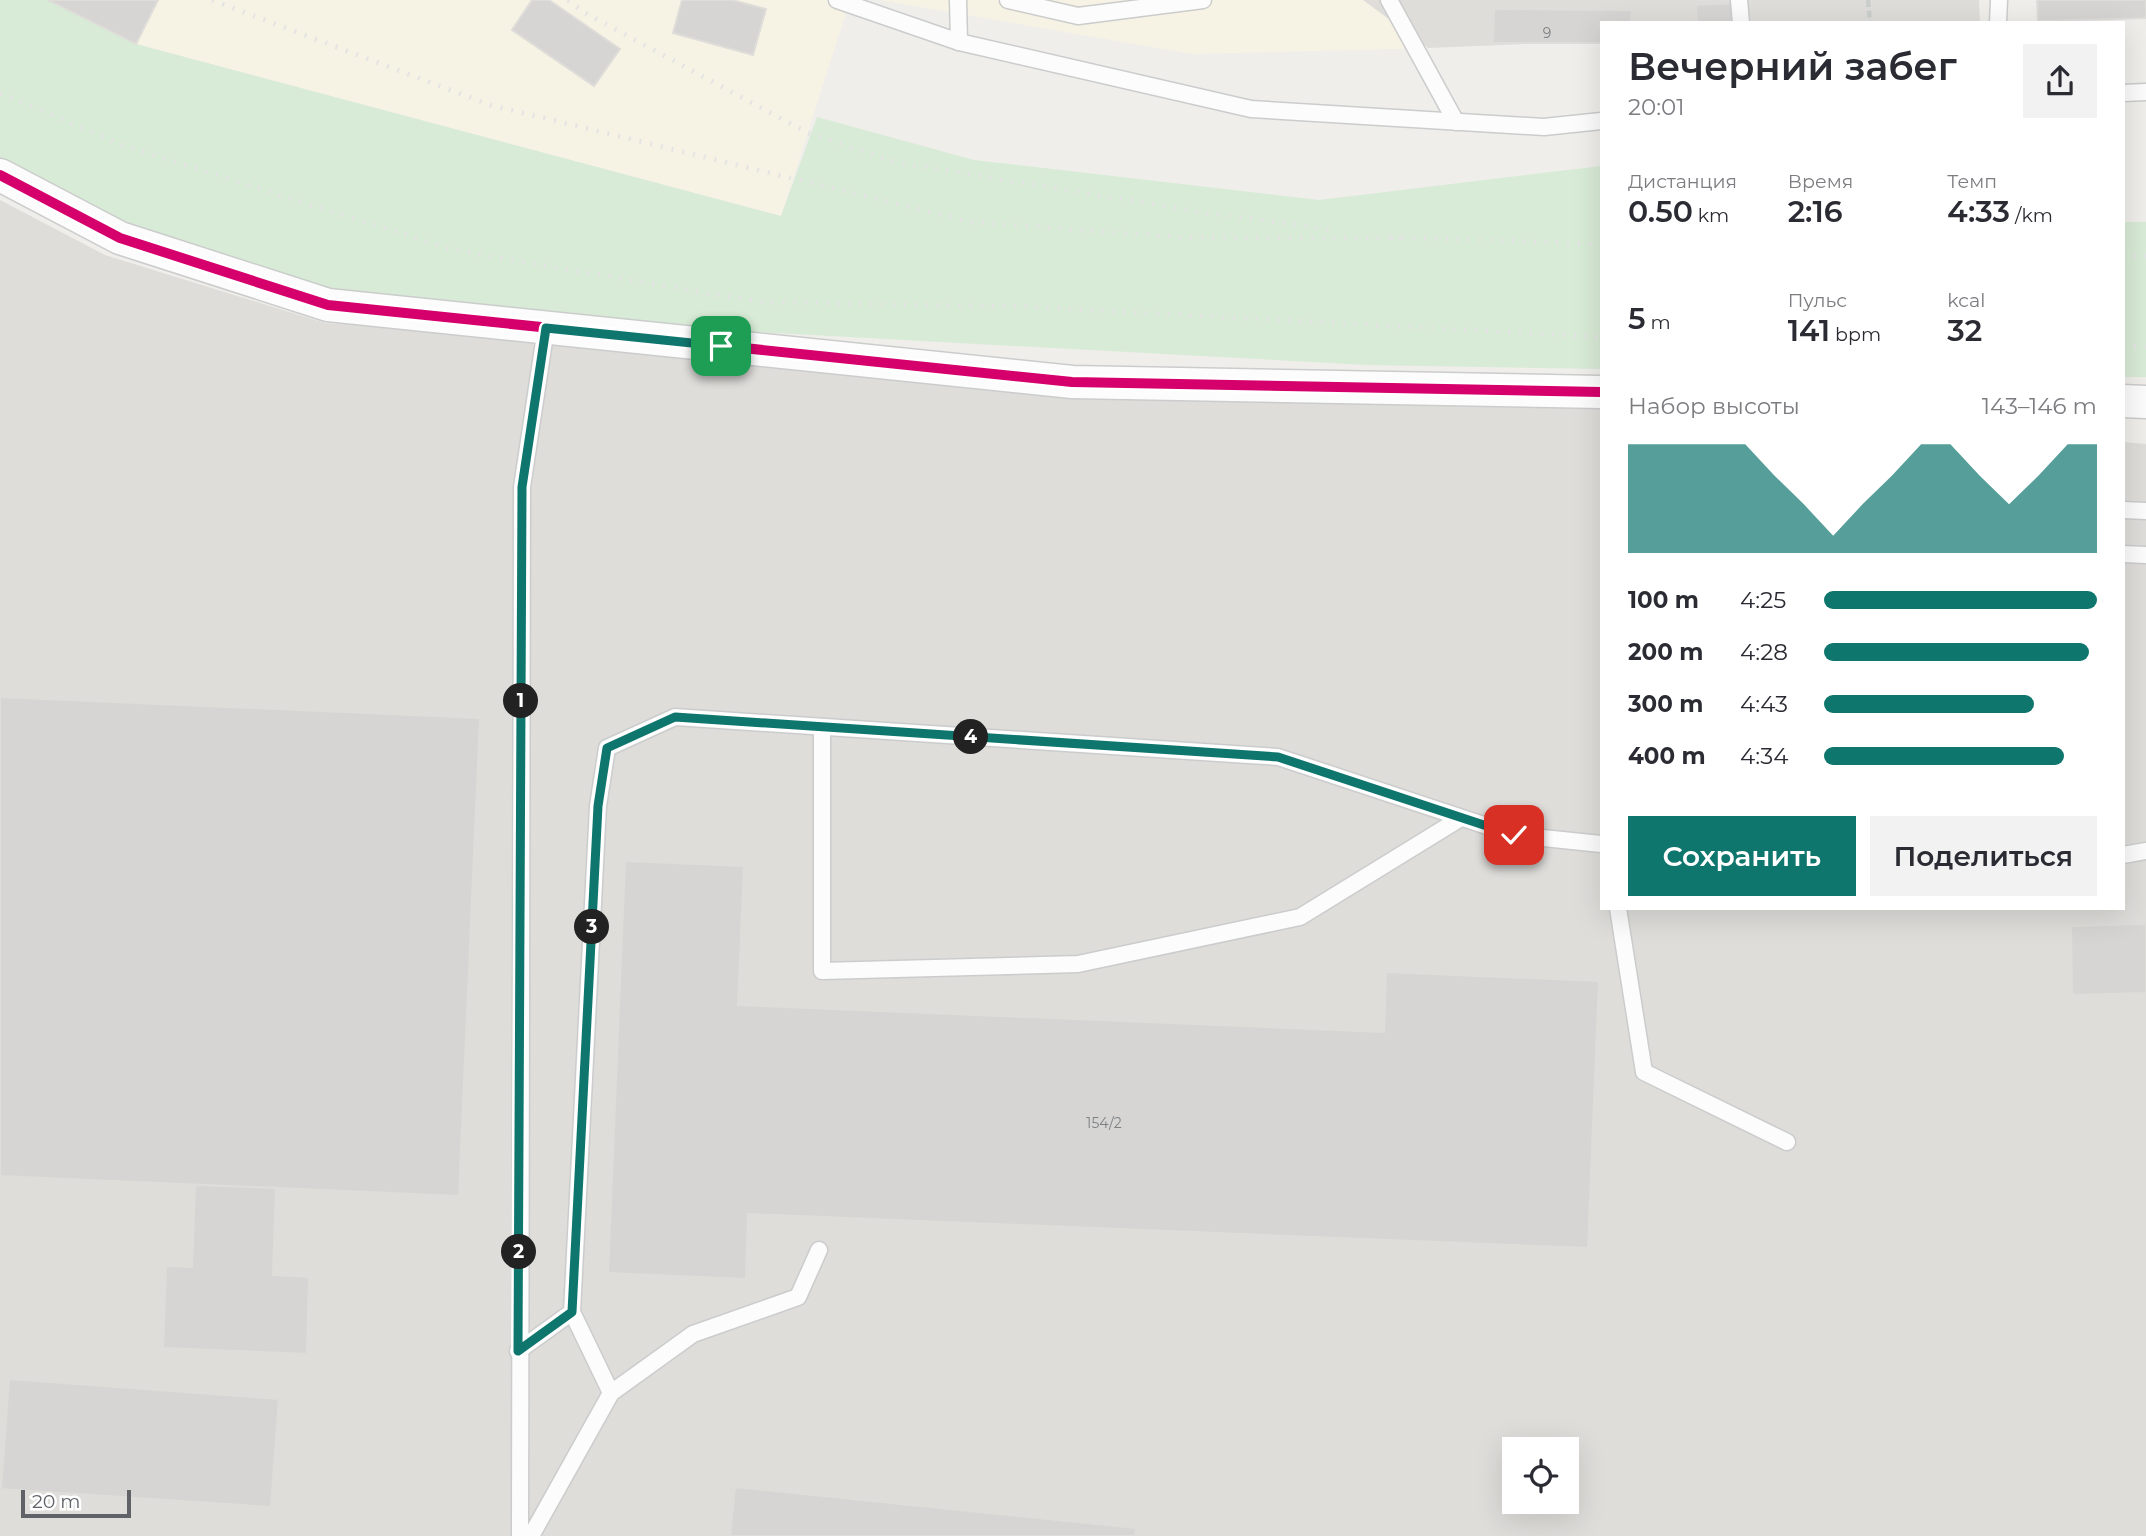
<!DOCTYPE html>
<html lang="ru">
<head>
<meta charset="utf-8">
<style>
	body { margin:0; font-family:Montserrat,sans-serif; background:#f2f2f3; color:#2b2b33; height:100vh; display:flex; flex-direction:column; font-size:26px; white-space:nowrap }
	* { box-sizing:border-box; margin:0 }
	p { font-size:23px; color:#7c7c81 }
	.icon { flex:none; width:38px; height:38px; fill:none; stroke:currentColor; stroke-width:2; stroke-linecap:round; stroke-linejoin:round }
	.map { position:relative; flex:1; overflow:hidden }
	.sheet { position:absolute; left:1600px; top:21px; width:525px; height:889px; display:flex; flex-direction:column; background:#fff; border-radius:0px; box-shadow:0 7px 28px #0002 }
	.sheet>* { flex:none }
	.tools { position:absolute; left:1502px; top:1437px; display:grid; gap:14px }
	.tools a { display:grid; place-items:center; width:77px; height:77px; border-radius:0px; background:#fff; box-shadow:0 7px 28px #0002; font-size:35px }
	.scale { position:absolute; left:21px; bottom:18px; width:110px; box-sizing:border-box; padding-left:7px; border:4px solid #5f6368; border-top:0; font-size:19px; line-height:24px; white-space:nowrap; color:#5f6368; -webkit-text-stroke:5px #fff; paint-order:stroke }
	.pin { position:absolute; display:grid; place-items:center; width:60px; height:60px; color:#fff; margin:-30px; border-radius:14px; box-shadow:0 4px 10px #0006 }
	.km { position:absolute; width:35px; height:35px; margin:-18px; border-radius:50%; background:#222; color:#fff; font-size:19px; line-height:35px; text-align:center }
	.round { display:grid; place-items:center; flex:none; width:74px; height:74px; border-radius:0px; background:#f2f2f3 }
	.summary { display:flex; align-items:center; justify-content:space-between; height:119px; padding:0 28px }
	h1 { font-size:38px; font-weight:600; line-height:52px }
	.figures { display:grid; grid-template-columns:repeat(3,1fr); gap:10px; height:119px; padding:7px 28px }
	.figures div { display:grid; align-content:center }
	.figures b { font-size:30px; font-weight:600 }
	.figures small { font-size:19px; font-weight:400 }
	.figures p { font-size:19px }
	.chart { height:196px; padding:14px 28px }
	.chart p { display:flex; justify-content:space-between }
	.chart svg { width:100%; height:126px; margin-top:7px; fill:#0f766e; opacity:.7 }
	.primary-button { display:flex; gap:14px; margin-top:auto; padding:14px 28px }
	.primary-button a { flex:1; height:80px; border-radius:0px; background:#0f766e; color:#fff; font-size:28px; font-weight:600; line-height:80px; text-align:center }
	.primary-button a+a { background:#f2f2f3; color:#2b2b33 }
	ul { padding:0 28px; list-style:none; font-size:23px }
	li { display:grid; grid-template-columns:112px 84px 1fr; align-items:center; height:52px }
	li i { height:18px; border-radius:9px; background:#0f766e }
	.map>svg:first-child { display:block }
	.commercial { fill:#f7f3e4 }
	.industrial { fill:#dfddda; fill-rule:evenodd }
	.green { fill:#d8ebd6 }
	.building { fill:#d6d5d3; stroke:#deddd9; stroke-width:2 }
	.lines { fill:none; stroke-linecap:round; stroke-linejoin:round }
	.service-casing { stroke:#cbcccc; stroke-width:19 }
	.minor-casing { stroke:#cbcccc; stroke-width:35 }
	.path { stroke:#cacfcc; stroke-width:4.5; stroke-dasharray:7 3.5; stroke-linecap:butt }
	.service { stroke:#fdfcfc; stroke-width:16 }
	.minor { stroke:#fdfcfc; stroke-width:32 }
	.rail { stroke:#e4e4e4; stroke-width:5; stroke-dasharray:2 9; stroke-linecap:butt }
	.cycleway-casing { stroke:#fff; stroke-width:15 }
	.cycleway { stroke:#d6006c; stroke-width:10 }
	.route-casing { stroke:#fff; stroke-width:14 }
	.route { stroke:#0f766e; stroke-width:9 }
	.labels { text-anchor:middle; stroke-width:7; stroke-linejoin:round; paint-order:stroke }
	.number-label { font-size:14px; fill:#7e8184 }
</style>
</head>
<body>
<div class="map">
<svg width="2146" height="1536" viewBox="0 0 2146 1536">
	<rect width="100%" height="100%" fill="#efeeea"/>
	<g class="commercial">
		<polygon points="48,0 850,0 781,216 136,44"/>
		<polygon points="880,0 1363,0 1428,48 1193,54"/>
	</g>
	<g class="industrial">
		<polygon points="1363,0 1979,0 1980,23 1601,23 1601,41 1428,48"/>
		<path d="M0,200l105,55 220,68 1276,85v500h522v-466l23,2v1092h-2146zM1514,1449h52v53h-52z"/>
	</g>
	<g class="green">
		<polygon points="0,0 48,0 136,44 781,216 817,117 974,160 1319,200 1601,166 1601,369 1367,365 682,328 344,292 126,227 0,160"/>
		<rect x="2123" y="222" width="23" height="155"/>
	</g>
	<g class="building">
		<polygon points="48,0 158,0 136,44"/>
		<polygon points="532,0 549,0 620,49 594,86 512,30"/>
		<polygon points="682,0 732,0 766,9 753,55 673,33"/>
		<polygon points="2037,0 2146,0 2146,18 2038,21"/>
		<polygon points="1734,3 1735,23 1697,23 1696,5"/>
		<polygon points="1494,9 1632,10 1631,23 1601,23 1601,43 1493,43"/>
		<polygon points="0,697 480,718 459,1196 0,1176"/>
		<polygon points="625,861 744,866 738,1005 1384,1032 1386,972 1599,981 1588,1248 748,1214 746,1279 608,1273"/>
		<polygon points="2146,924 2146,993 2072,995 2071,926"/>
		<polygon points="195,1185 276,1188 273,1275 309,1277 307,1354 163,1348 166,1266 192,1267"/>
		<polygon points="9,1379 279,1399 271,1507 1,1489"/>
		<polygon points="735,1487 1136,1528 1135,1536 730,1536"/>
	</g>
	<g class="lines">
		<g class="service-casing">
			<g id="service">
				<polyline points="837,0 959,42 1251,109 1544,127 1601,121"/>
				<polyline points="958,0 959,42"/>
				<polyline points="1008,0 1078,16 1203,0"/>
				<polyline points="1389,0 1456,122"/>
				<polyline points="1739,0 1741,23"/>
				<polyline points="1998,23 1999,0"/>
				<polyline points="2123,93 2146,92"/>
				<polyline points="2123,510 2146,511"/>
				<polyline points="2123,554 2146,555"/>
				<polyline points="822,727 822,971 1078,964 1300,917 1461,818"/>
				<polyline points="2123,855 2146,851"/>
				<polyline points="1618,908 1644,1072 1787,1142"/>
				<polyline points="572,1312 611,1393"/>
				<polyline points="518,1351 572,1312 598,806 607,748 675,717 1278,757 1514,835 1601,844"/>
				<polyline points="520,1536 522,487 546,328"/>
				<polyline points="531,1536 611,1393 693,1334 798,1297 819,1250"/>
			</g>
		</g>
		<g class="minor-casing">
			<g id="minor">
				<polyline points="0,175 120,238 328,305 1072,382 1601,392"/>
				<polyline points="2123,401 2146,402"/>
			</g>
		</g>
		<polyline class="path" points="1868,0 1870,23"/>
		<use href="#service" class="service"/>
		<use href="#minor" class="minor"/>
		<g class="rail">
			<polyline points="212,0 490,105 972,222 1177,237 1401,238"/>
			<polyline points="568,0 585,13 808,133 896,162 1213,214 1336,230"/>
			<polyline points="0,93 119,144 453,250 760,302 1033,307 1601,337"/>
			<polyline points="1391,237 1601,244"/>
			<polyline points="2123,256 2146,256"/>
			<polyline points="2123,347 2146,347"/>
		</g>
		<g class="cycleway-casing">
			<polyline id="cycleway" points="0,175 120,238 328,305 1072,382 1601,392"/>
		</g>
		<use href="#cycleway" class="cycleway"/>
	</g>
	<g class="lines">
		<g class="route-casing">
			<polyline id="route" points="721,346 546,328 522,487 518,1351 572,1312 598,806 607,748 675,717 1278,757 1514,835"/>
		</g>
		<use href="#route" class="route"/>
	</g>
	<g class="labels">
		<g class="number-label">
			<text x="1547" y="38">9</text>
			<text x="1104" y="1128">154/2</text>
		</g>
	</g>
</svg>
<div class="tools">
<a><svg class="icon" aria-label="locate" viewBox="0 0 24 24"><circle cx="12" cy="12" r="6"/><path d="M12 2v4M12 18v4M2 12h4M18 12h4"/></svg></a>
</div>
<div class="scale">20 m</div>
<div class="pin" style="left:721px;top:346px;background:#1e9e55"><svg class="icon" aria-label="arrive" viewBox="0 0 24 24"><path d="M6 21V4h12l-3 4 3 4H6"/></svg></div>
<div class="pin" style="left:1514px;top:835px;background:#d93025"><svg class="icon" aria-label="check" viewBox="0 0 24 24"><path d="M5 12l5 5 9-10"/></svg></div>
<b class="km" style="left:521px;top:701px">1</b>
<b class="km" style="left:519px;top:1252px">2</b>
<b class="km" style="left:592px;top:927px">3</b>
<b class="km" style="left:971px;top:737px">4</b>
<section class="sheet">
<div class="summary"><div><h1>Вечерний забег</h1><p>20:01</p></div><a class="round"><svg class="icon" aria-label="share" viewBox="0 0 24 24"><path d="M12 15V3M7 8l5-5 5 5M5 13v7h14v-7"/></svg></a></div>
<div class="figures">
<div><p>Дистанция</p><b>0.50<small> km</small></b></div>
<div><p>Время</p><b>2:16</b></div>
<div><p>Темп</p><b>4:33<small> /km</small></b></div>
</div>
<div class="figures">
<div><b>5<small> m</small></b></div>
<div><p>Пульс</p><b>141<small> bpm</small></b></div>
<div><p>kcal</p><b>32</b></div>
</div>
<div class="chart"><p><span>Набор высоты</span>143–146 m</p>
<svg viewBox="0 0 160 44" preserveAspectRatio="none"><path d="M0 44V6L10 6L20 6L30 6L40 6L50 17L60 27L70 38L80 27L90 17L100 6L110 6L120 17L130 27L140 17L150 6L160 6V44z"/></svg>
</div>
<ul>
<li><b>100 m</b>4:25<i style="width:100%"></i></li>
<li><b>200 m</b>4:28<i style="width:97%"></i></li>
<li><b>300 m</b>4:43<i style="width:77%"></i></li>
<li><b>400 m</b>4:34<i style="width:88%"></i></li>
</ul>
<div class="primary-button"><a>Сохранить</a><a>Поделиться</a></div>
</section>
</div>
</body>
</html>
